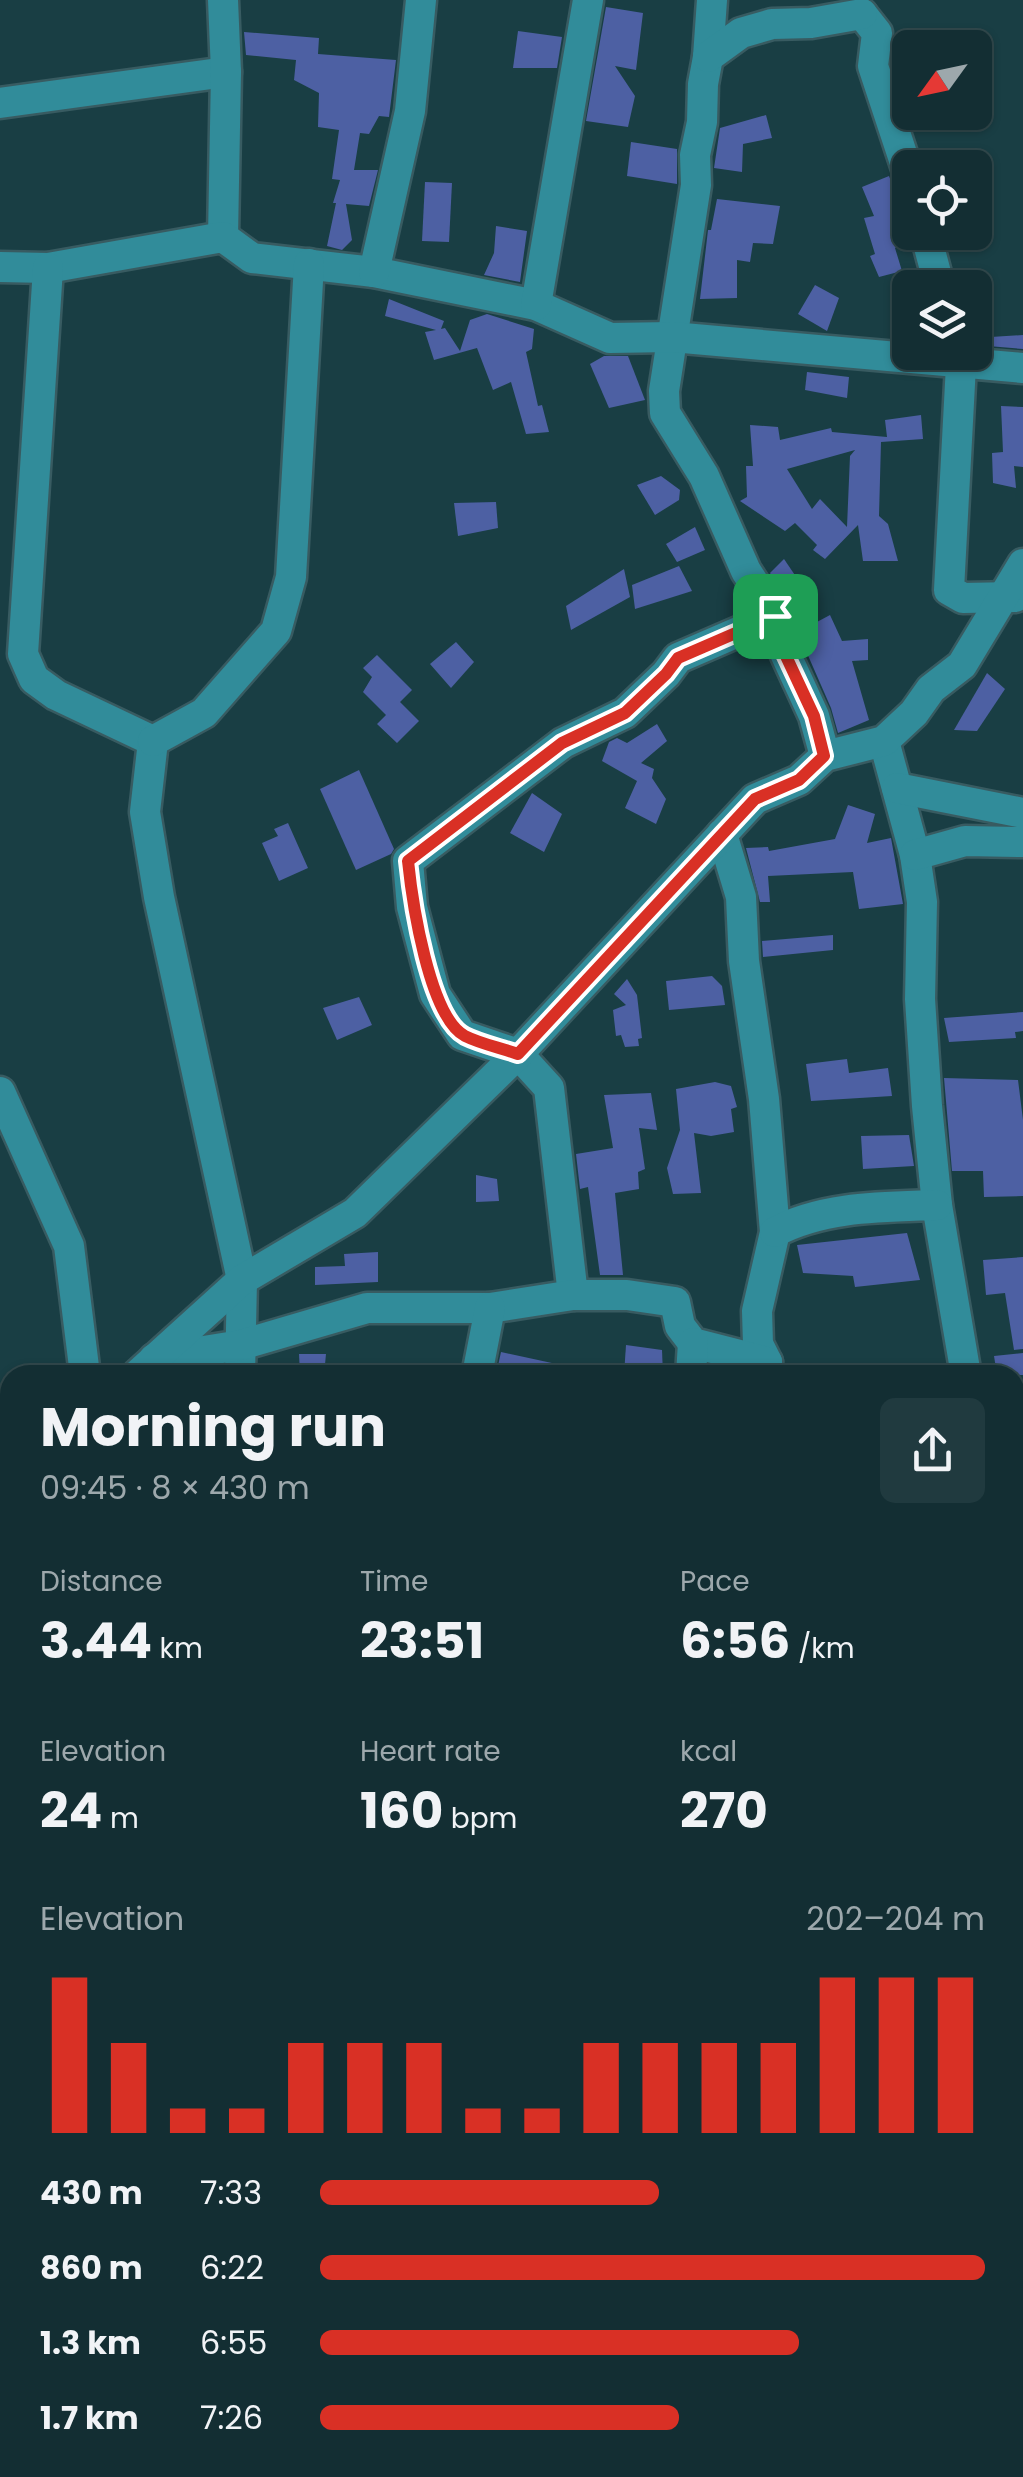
<!DOCTYPE html>
<html lang="en">
<head>
<meta charset="utf-8">
<style>
	body { margin:0; font-family:Poppins,sans-serif; background:#203a3f; color:#f1f3f6; height:100vh; display:flex; flex-direction:column; font-size:38px; white-space:nowrap }
	* { box-sizing:border-box; margin:0 }
	p { font-size:32px; color:#9da8ac }
	.icon { flex:none; width:55px; height:55px; fill:none; stroke:currentColor; stroke-width:2; stroke-linecap:round; stroke-linejoin:round }
	.map { position:relative; flex:1; overflow:hidden }
	.details { position:absolute; left:0px; top:1365px; width:1025px; height:1112px; display:flex; flex-direction:column; background:#132e33; border-radius:30px 30px 0 0; box-shadow:0 2px 8px #0004,0 0 0 2px #324a4e }
	.details>* { flex:none }
	.needle { width:65px; rotate:237deg }
	.buttons { position:absolute; left:892px; top:30px; display:grid; gap:20px }
	.buttons a { display:grid; place-items:center; width:100px; height:100px; border-radius:15px; background:#132e33; box-shadow:0 2px 8px #0004,0 0 0 2px #324a4e; font-size:50px }
	.pin { position:absolute; display:grid; place-items:center; width:85px; height:85px; color:#fff; margin:-42px; border-radius:20px; box-shadow:0 5px 15px #0006 }
	.round { display:grid; place-items:center; flex:none; width:105px; height:105px; border-radius:15px; background:#203a3f }
	.summary { display:flex; align-items:center; justify-content:space-between; height:170px; padding:0 40px }
	h1 { font-size:55px; font-weight:700; line-height:75px }
	.stats { display:grid; grid-template-columns:repeat(3,1fr); gap:15px; height:170px; padding:10px 40px }
	.stats div { display:grid; align-content:center }
	.stats b { font-size:50px; font-weight:700 }
	.stats small { font-size:28px; font-weight:400 }
	.stats p { font-size:28px }
	.chart { height:280px; padding:20px 40px }
	.chart p { display:flex; justify-content:space-between }
	.chart svg { width:100%; height:180px; margin-top:10px; stroke:#d93025; stroke-width:6 }
	ul { padding:0 40px; list-style:none; font-size:32px }
	li { display:grid; grid-template-columns:160px 120px 1fr; align-items:center; height:75px }
	li i { height:25px; border-radius:12px; background:#d93025 }
	.map>svg:first-child { display:block }
	.building { fill:#4d60a3; fill-rule:evenodd }
	.lines { fill:none; stroke-linecap:round; stroke-linejoin:round }
	.minor-casing { stroke:#385b61; stroke-width:35 }
	.major-casing { stroke:#385b61; stroke-width:35 }
	.minor { stroke:#318c9a; stroke-width:30 }
	.major { stroke:#839771; stroke-width:30 }
	.route-casing { stroke:#fff; stroke-width:20 }
	.route { stroke:#d93025; stroke-width:12 }
</style>
</head>
<body>
<div class="map">
<svg width="1023" height="2477" viewBox="0 0 1023 2477">
	<rect width="100%" height="100%" fill="#193e44"/>
	<g class="building">
		<polygon points="606,7 643,13 636,70 615,66 635,96 628,127 586,121"/>
		<polygon points="518,31 562,37 557,68 513,68"/>
		<polygon points="244,32 319,38 318,54 396,60 389,117 379,116 369,134 360,133 354,170 378,170 369,206 346,204 352,240 342,250 327,246 336,203 333,203 340,180 332,179 339,130 318,127 319,93 294,80 296,60 246,55"/>
		<polygon points="766,115 772,138 743,144 742,172 714,168 720,128"/>
		<polygon points="631,142 677,149 677,184 627,176"/>
		<polygon points="889,176 908,225 907,230 897,235 899,245 895,248 902,271 879,277 870,256 875,254 864,218 874,216 862,187"/>
		<polygon points="425,182 452,183 449,242 422,241"/>
		<polygon points="717,199 780,206 773,244 753,243 750,262 737,260 737,298 700,299 708,230 711,230"/>
		<polygon points="496,226 527,231 520,282 484,275 494,253"/>
		<polygon points="815,285 839,298 827,331 798,314"/>
		<polygon points="389,299 444,321 441,329 445,328 460,351 470,320 487,314 534,329 532,349 526,352 538,406 542,405 549,432 526,434 511,382 493,390 477,348 434,360 425,332 436,330 385,316"/>
		<polygon points="1023,335 1023,349 976,345 975,342 975,338"/>
		<polygon points="604,356 628,356 645,400 609,408 590,364"/>
		<polygon points="807,372 849,377 847,398 805,390"/>
		<polygon points="1001,406 1023,407 1023,467 1014,466 1016,488 993,483 992,453 1003,452"/>
		<path d="M921,415l2,24 -42,3 -2,74 9,8 10,37h-35l-5,-36 -33,34 -12,-9 4,-5 -22,-22 -10,8 -45,-30 7,-4 -1,-31h7l-3,-41 28,2 2,13 51,-12 1,4 55,5 -2,-17zM855,450l-5,6 -3,71 -27,-28 -8,10 -25,-40z"/>
		<polygon points="661,476 680,490 679,500 655,515 637,485"/>
		<polygon points="496,502 498,528 458,536 454,503"/>
		<polygon points="695,527 705,550 677,562 666,544"/>
		<polygon points="784,559 805,590 789,604 770,573"/>
		<polygon points="679,566 692,591 635,609 632,585"/>
		<polygon points="624,569 630,597 571,630 566,606"/>
		<polygon points="830,615 842,641 868,639 868,660 852,661 869,720 838,733 831,708 803,644 802,630"/>
		<polygon points="456,642 474,662 451,688 430,664"/>
		<polygon points="377,655 412,690 400,702 419,721 397,743 377,724 386,715 363,692 372,677 363,668"/>
		<polygon points="987,673 1005,689 977,731 954,730"/>
		<polygon points="657,724 667,741 641,763 654,769 652,778 666,799 656,824 625,808 637,781 602,761 609,742 617,738 627,743"/>
		<polygon points="359,770 394,849 391,854 356,870 320,789"/>
		<polygon points="532,793 562,814 544,852 510,833"/>
		<polygon points="848,805 875,814 867,843 891,838 903,904 859,909 853,872 768,876 770,902 760,902 746,848 768,847 769,851 835,839"/>
		<polygon points="288,823 308,868 279,881 262,843 278,836 274,829"/>
		<polygon points="833,935 833,950 763,957 762,941"/>
		<polygon points="712,976 722,986 725,1005 669,1010 666,981"/>
		<polygon points="627,979 637,995 642,1038 638,1039 639,1046 625,1047 621,1035 616,1036 613,1010 626,1005 614,994"/>
		<polygon points="359,997 372,1025 337,1040 323,1008"/>
		<polygon points="1023,1012 1023,1031 1015,1032 1016,1038 949,1042 944,1018"/>
		<polygon points="847,1059 849,1073 888,1068 892,1096 811,1101 806,1064"/>
		<polygon points="944,1078 1018,1080 1023,1120 1023,1196 984,1197 983,1171 952,1171"/>
		<polygon points="715,1082 731,1086 737,1107 731,1109 734,1132 711,1136 694,1133 701,1193 673,1194 667,1168 680,1130 676,1089"/>
		<polygon points="651,1093 657,1130 639,1128 645,1169 638,1172 639,1189 615,1193 623,1275 600,1275 588,1187 580,1189 576,1154 613,1148 604,1095"/>
		<polygon points="909,1135 914,1166 863,1169 861,1136"/>
		<polygon points="476,1175 497,1179 499,1201 476,1202"/>
		<polygon points="907,1233 920,1280 855,1287 853,1276 803,1273 797,1245"/>
		<polygon points="378,1252 378,1282 315,1285 315,1267 345,1266 344,1254"/>
		<polygon points="1023,1257 1023,1349 1014,1350 1005,1293 986,1295 983,1260"/>
		<polygon points="626,1345 662,1350 663,1375 624,1375"/>
		<polygon points="501,1352 575,1368 575,1375 496,1375"/>
		<polygon points="1023,1353 1023,1375 997,1375 994,1356"/>
		<polygon points="299,1354 326,1354 324,1375 300,1375"/>
	</g>
	<g class="lines">
		<g class="minor-casing">
			<g id="minor">
				<polyline points="712,0 708,57 703,84 702,122 695,155 696,185 664,391 665,413 704,476 746,571 783,628 785,653 814,716 825,756"/>
				<polyline points="862,14 877,33 873,66 910,178"/>
				<polyline points="708,57 741,33 772,24 811,23 862,14"/>
				<polyline points="0,103 226,72"/>
				<polyline points="925,232 940,288"/>
				<polyline points="223,237 226,72 223,0"/>
				<polyline points="0,267 48,268 223,237 252,258 374,272 536,305 610,338 672,337 1023,368"/>
				<polyline points="48,268 23,654 34,679 56,695 153,741"/>
				<polyline points="374,272 410,111 421,0"/>
				<polyline points="536,305 588,0"/>
				<polyline points="958,352 961,365 949,590 963,598 1015,597"/>
				<polyline points="153,741 145,812 159,897 242,1280 240,1375"/>
				<polyline points="153,741 204,713 276,631 291,577 309,264"/>
				<polyline points="884,741 915,855 922,902 920,999 927,1106 937,1205 966,1375"/>
				<polyline points="897,788 1023,813"/>
				<polyline points="722,834 741,897 744,961 764,1099 775,1232 757,1311 758,1344 767,1362"/>
				<polyline points="915,855 965,841 1023,842"/>
				<polyline points="0,1092 69,1246 85,1375"/>
				<path d="M775,1232c49,-26 108,-25 162,-27"/>
				<polyline points="573,1295 549,1088 518,1054 462,1035 435,994 412,907 408,861 563,743 625,713 666,674 678,658 775,616"/>
				<polyline points="154,1359 241,1345 367,1308 490,1308 573,1295 627,1295 675,1302 680,1326 693,1343 767,1362"/>
				<polyline points="137,1375 242,1280 355,1213 518,1054 755,799 799,780 825,756 884,741 914,713 931,689 962,665 1023,564"/>
				<polyline points="477,1375 490,1308"/>
				<polyline points="691,1375 693,1343"/>
				<polyline points="0,1496 10,1488"/>
				<polyline points="1015,1732 1023,1722"/>
				<polyline points="0,1972 10,2037"/>
				<polyline points="1015,2389 1023,2389"/>
				<polyline points="185,2468 191,2477"/>
				<polyline points="410,2468 417,2477"/>
				<polyline points="646,2468 647,2477"/>
				<polyline points="824,2468 824,2477"/>
				<polyline points="7,2477 10,2462"/>
				<polyline points="988,2477 988,2468"/>
			</g>
		</g>
		<g class="major-casing">
			<g id="major">
				<polyline points="1015,2169 1023,2168"/>
				<polyline points="0,2230 10,2230"/>
			</g>
		</g>
		<use href="#minor" class="minor"/>
		<use href="#major" class="major"/>
	</g>
	<g class="lines">
		<g class="route-casing">
			<path id="route" d="M775,616l8,12 2,26 29,62 10,40 -25,24 -44,19 -237,255c-17,-6 -37,-10 -53,-18 -36,-19 -53,-136 -57,-175l154,-118 63,-30 41,-39 12,-16z"/>
		</g>
		<use href="#route" class="route"/>
	</g>
</svg>
<div class="buttons">
<a><svg class="needle" viewBox="-14 -14 28 28"><path d="M0-13l5 13h-10z" fill="#e53935"/><path d="M0 13l5-13h-10z" fill="#9da8ac"/></svg></a>
<a><svg class="icon" aria-label="locate" viewBox="0 0 24 24"><circle cx="12" cy="12" r="6"/><path d="M12 2v4M12 18v4M2 12h4M18 12h4"/></svg></a>
<a><svg class="icon" aria-label="layers" viewBox="0 0 24 24"><path d="M12 4l9 5-9 5-9-5zM3 14l9 5 9-5"/></svg></a>
</div>
<div class="pin" style="left:775px;top:616px;background:#1e9e55"><svg class="icon" aria-label="arrive" viewBox="0 0 24 24"><path d="M6 21V4h12l-3 4 3 4H6"/></svg></div>
<section class="details">
<div class="summary"><div><h1>Morning run</h1><p>09:45 · 8 × 430 m</p></div><a class="round"><svg class="icon" aria-label="share" viewBox="0 0 24 24"><path d="M12 15V3M7 8l5-5 5 5M5 13v7h14v-7"/></svg></a></div>
<div class="stats">
<div><p>Distance</p><b>3.44<small> km</small></b></div>
<div><p>Time</p><b>23:51</b></div>
<div><p>Pace</p><b>6:56<small> /km</small></b></div>
</div>
<div class="stats">
<div><p>Elevation</p><b>24<small> m</small></b></div>
<div><p>Heart rate</p><b>160<small> bpm</small></b></div>
<div><p>kcal</p><b>270</b></div>
</div>
<div class="chart"><p><span>Elevation</span>202–204 m</p>
<svg viewBox="0 0 160 44" preserveAspectRatio="none"><path d="M5 44V6M15 44V22M25 44V38M35 44V38M45 44V22M55 44V22M65 44V22M75 44V38M85 44V38M95 44V22M105 44V22M115 44V22M125 44V22M135 44V6M145 44V6M155 44V6"/></svg>
</div>
<ul>
<li><b>430 m</b>7:33<i style="width:51%"></i></li>
<li><b>860 m</b>6:22<i style="width:100%"></i></li>
<li><b>1.3 km</b>6:55<i style="width:72%"></i></li>
<li><b>1.7 km</b>7:26<i style="width:54%"></i></li>
</ul>
</section>
</div>
</body>
</html>
